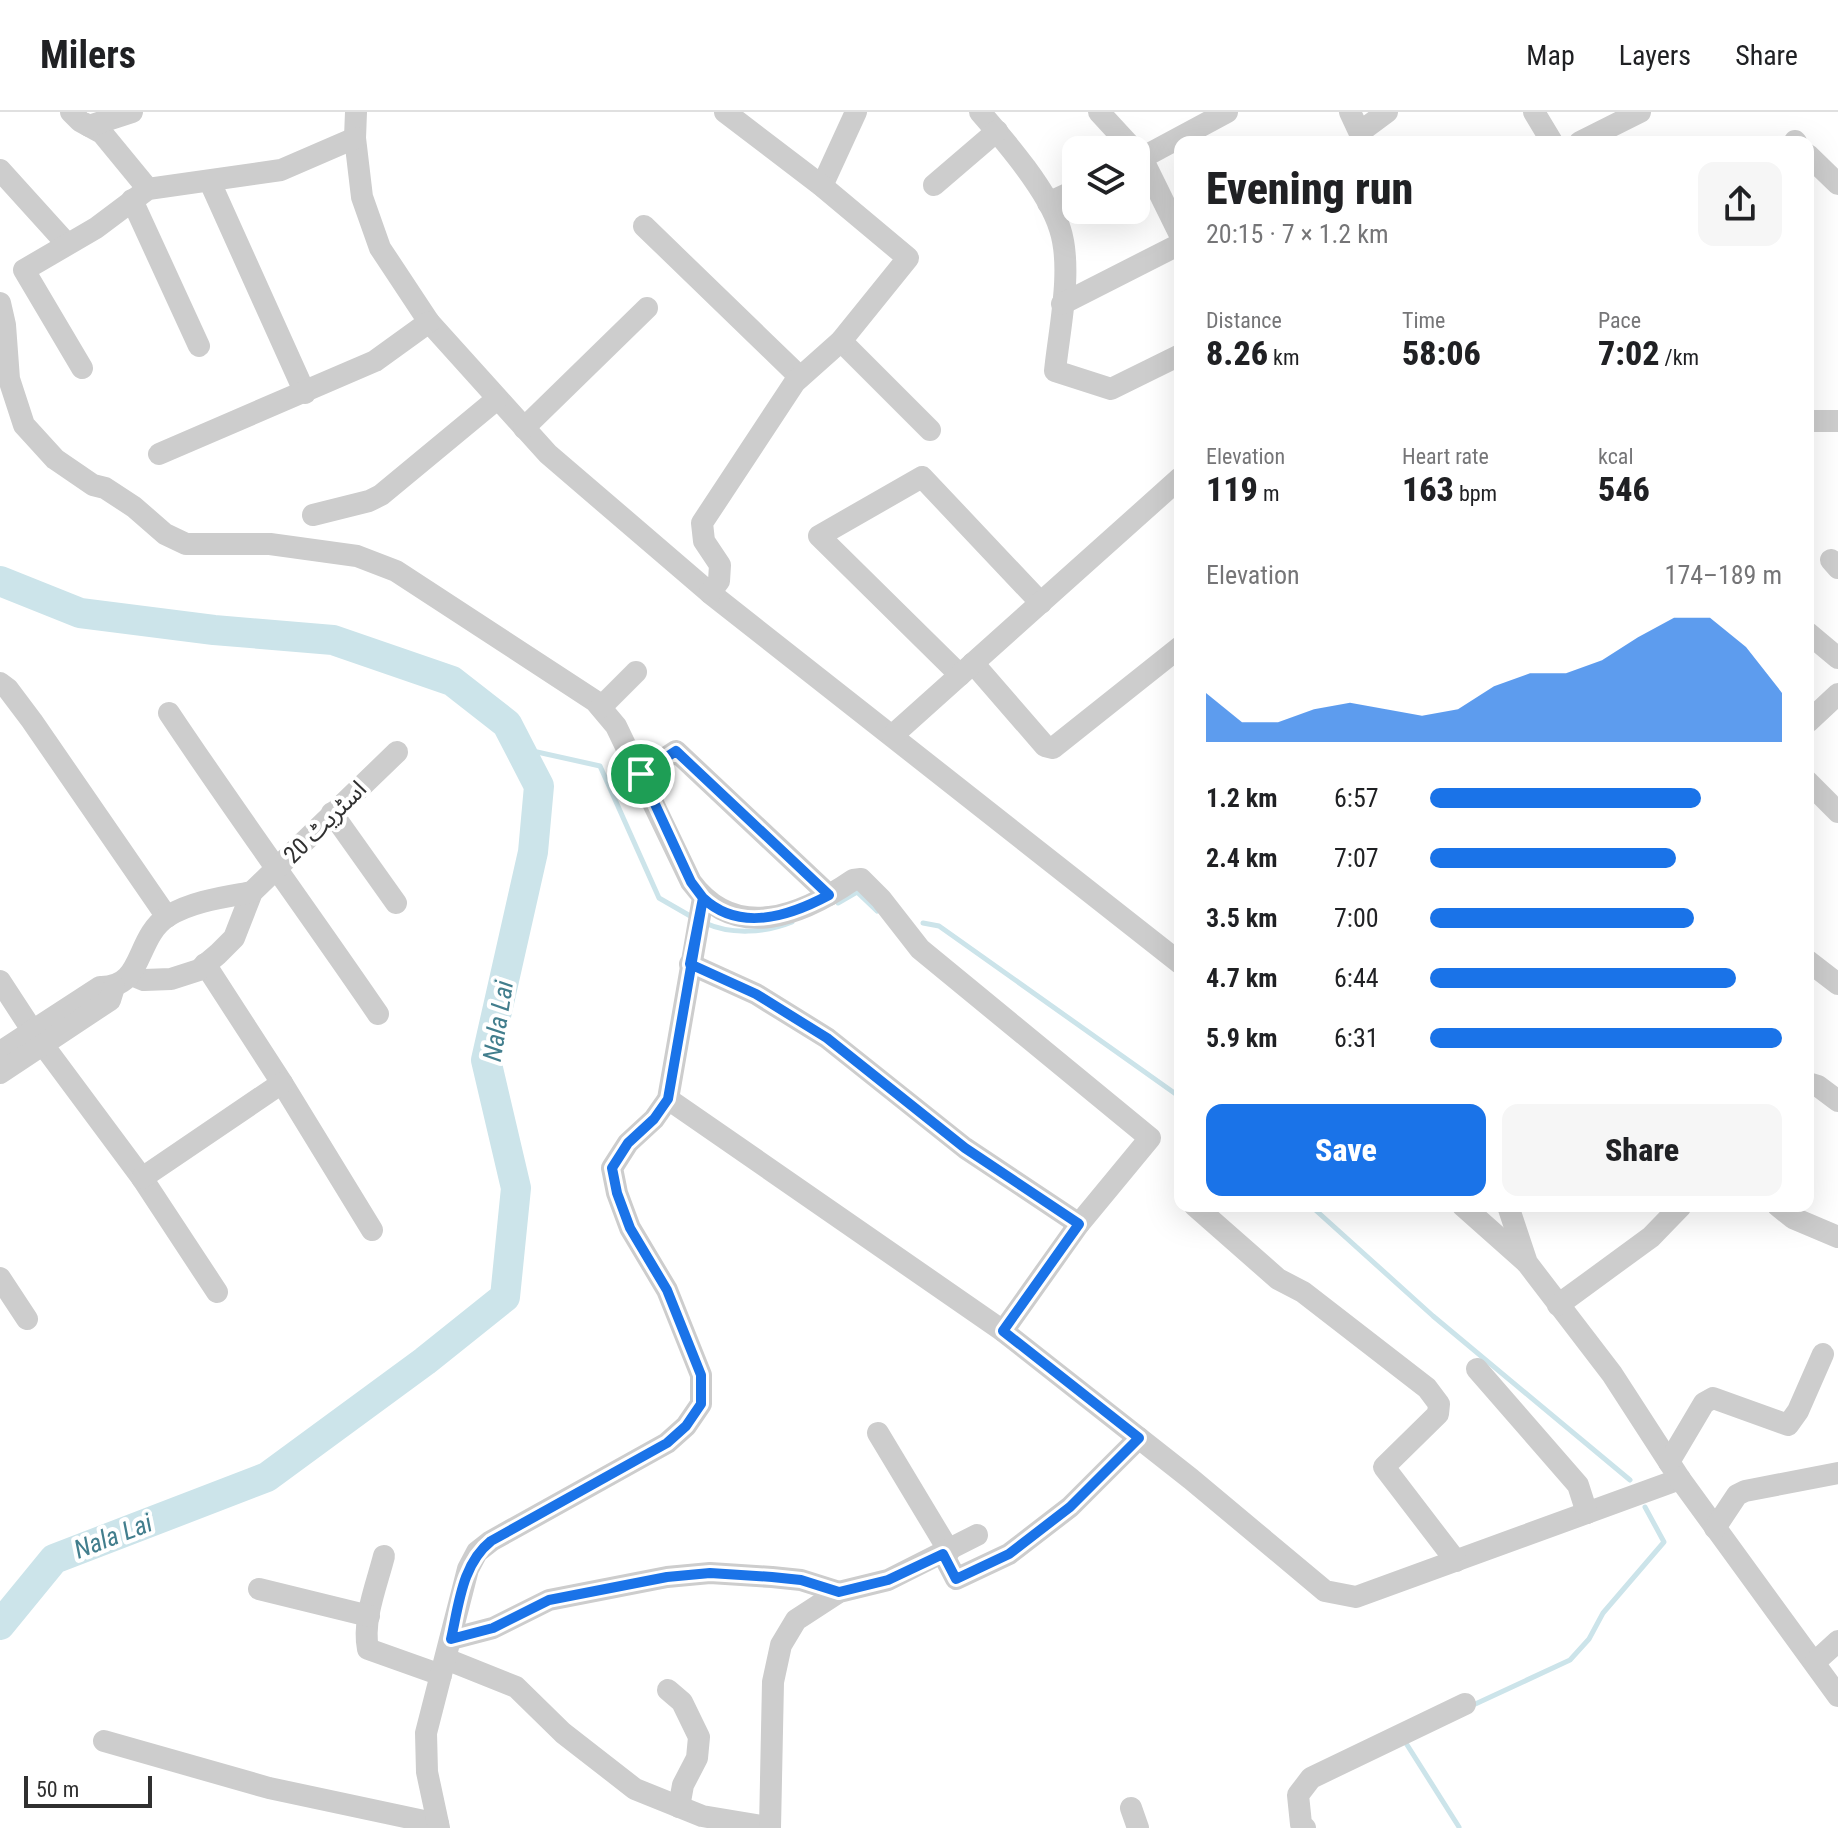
<!DOCTYPE html>
<html lang="en">
<head>
<meta charset="utf-8">
<style>
	body { margin:0; font-family:"Roboto Condensed","Noto Sans Arabic",sans-serif; background:#f6f6f6; color:#202124; height:100vh; display:flex; flex-direction:column; font-size:30px; white-space:nowrap }
	* { box-sizing:border-box; margin:0 }
	p { font-size:26px; color:#757577 }
	.icon { flex:none; width:44px; height:44px; fill:none; stroke:currentColor; stroke-width:2; stroke-linecap:round; stroke-linejoin:round }
	.map { position:relative; flex:1; overflow:hidden }
	.drawer { position:absolute; left:1174px; top:24px; width:640px; height:1076px; display:flex; flex-direction:column; background:#fff; border-radius:16px; box-shadow:0 8px 32px #0002 }
	.drawer>* { flex:none }
	.tools { position:absolute; left:1062px; top:24px; display:grid; gap:16px }
	.tools a { display:grid; place-items:center; width:88px; height:88px; border-radius:16px; background:#fff; box-shadow:0 8px 32px #0002; font-size:40px }
	.scale { position:absolute; left:24px; bottom:20px; width:128px; box-sizing:border-box; padding-left:8px; border:4px solid #303030; border-top:0; font-size:22px; line-height:28px; white-space:nowrap; color:#303030; -webkit-text-stroke:6px #fff; paint-order:stroke }
	.pin { position:absolute; display:grid; place-items:center; width:68px; height:68px; color:#fff; margin:-34px; border:4px solid #fff; border-radius:50%; box-shadow:0 2px 8px #0007 }
	.round { display:grid; place-items:center; flex:none; width:84px; height:84px; border-radius:16px; background:#f6f6f6 }
	.headline { display:flex; align-items:center; justify-content:space-between; height:136px; padding:0 32px }
	h1 { font-size:44px; font-weight:800; line-height:60px }
	.figures { display:grid; grid-template-columns:repeat(3,1fr); gap:12px; height:136px; padding:8px 32px }
	.figures div { display:grid; align-content:center }
	.figures b { font-size:34px; font-weight:800 }
	.figures small { font-size:22px; font-weight:400 }
	.figures p { font-size:22px }
	.chart { height:224px; padding:16px 32px }
	.chart p { display:flex; justify-content:space-between }
	.chart svg { width:100%; height:144px; margin-top:8px; fill:#1a73e8; opacity:.7 }
	.cta { display:flex; gap:16px; margin-top:auto; padding:16px 32px }
	.cta a { flex:1; height:92px; border-radius:16px; background:#1a73e8; color:#fff; font-size:32px; font-weight:800; line-height:92px; text-align:center }
	.cta a+a { background:#f6f6f6; color:#202124 }
	ul { padding:0 32px; list-style:none; font-size:26px }
	li { display:grid; grid-template-columns:128px 96px 1fr; align-items:center; height:60px }
	li i { height:20px; border-radius:10px; background:#1a73e8 }
	header { display:flex; align-items:center; gap:48px; box-sizing:border-box; height:112px; padding:0 40px; background:#fff; border-bottom:2px solid #e0e0e0 }
	header strong { font-size:38px }
	nav { display:flex; gap:44px; margin-inline-start:auto; font-size:28px }
	.map>svg:first-child { display:block }
	.lines { fill:none; stroke-linecap:round; stroke-linejoin:round }
	.stream { stroke:#cce4ea; stroke-width:5 }
	.river { stroke:#cce4ea; stroke-width:30 }
	.minor { stroke:#cdcdcd; stroke-width:22 }
	.route-casing { stroke:#fff; stroke-width:16 }
	.route { stroke:#1a73e8; stroke-width:10 }
	.labels { text-anchor:middle; stroke-width:8; stroke-linejoin:round; paint-order:stroke }
	.street-label { font-size:24px; fill:#303030; stroke:#fff }
	.water-label { font-size:26px; font-style:italic; fill:#427e8d; stroke:#fff }
</style>
</head>
<body>
<header>
<strong>Milers</strong>
<nav><a>Map</a><a>Layers</a><a>Share</a></nav>
</header>
<div class="map">
<svg width="1838" height="1716" viewBox="0 0 1838 1716">
	<rect width="100%" height="100%" fill="#fff"/>
	<g class="lines">
		<g class="stream">
			<polyline points="519,636 600,654 659,786 692,805"/>
			<polyline points="838,791 857,780 877,799"/>
			<path d="M705,811c26,12 60,10 87,-1"/>
			<polyline points="923,811 939,814 1180,985"/>
			<polyline points="1311,1094 1433,1204 1630,1368"/>
			<polyline points="1471,1594 1570,1548 1589,1527 1603,1501 1664,1430 1645,1395"/>
			<polyline points="1404,1628 1459,1715"/>
		</g>
		<polyline class="river" points="0,469 80,501 214,518 333,528 452,569 507,612 539,674 533,740 486,948 516,1076 505,1185 425,1249 267,1365 54,1447 0,1513"/>
		<g class="minor">
			<polyline points="71,0 80,9 102,21 148,77"/>
			<polyline points="356,0 355,26 362,85 380,136 429,210 548,342 710,481 1180,851"/>
			<path d="M980,0c26,30 69,80 80,117 13,40 -1,101 -5,142l56,18 69,-34"/>
			<polyline points="1099,0 1134,38"/>
			<polyline points="1350,0 1364,30"/>
			<polyline points="1534,0 1552,30"/>
			<polyline points="89,14 132,0"/>
			<polyline points="1360,20 1387,0"/>
			<polyline points="1795,29 1796,30"/>
			<polyline points="1580,30 1640,0"/>
			<polyline points="1136,40 1142,46 1180,123"/>
			<polyline points="1808,43 1838,72"/>
			<polyline points="1136,49 1227,0"/>
			<polyline points="0,58 67,132"/>
			<polyline points="210,70 305,281"/>
			<polyline points="934,73 997,19"/>
			<polyline points="822,74 856,0"/>
			<polyline points="132,88 199,234"/>
			<polyline points="1048,91 1076,78"/>
			<polyline points="644,114 800,265"/>
			<path d="M0,191l5,22 4,54 15,46 31,34 38,26 12,3 29,19 31,27 21,10h84l87,12 39,15 199,130 21,25 75,156c45,61 111,33 162,-2l8,-1 20,20 39,50 230,189 -71,86 -76,107"/>
			<polyline points="1062,192 1180,132"/>
			<polyline points="841,229 930,318"/>
			<polyline points="82,256 24,158 96,116 148,77 281,58 355,26"/>
			<polyline points="1808,309 1838,309"/>
			<polyline points="524,316 647,196"/>
			<polyline points="159,342 375,249 429,210"/>
			<polyline points="313,403 369,389 381,383 497,287"/>
			<polyline points="1831,448 1838,456"/>
			<polyline points="710,481 719,469 720,453 704,429 702,411 795,270 841,229 908,146 822,74 725,0"/>
			<polyline points="1808,521 1838,546"/>
			<polyline points="973,551 1045,634 1053,636 1180,535"/>
			<polyline points="960,563 819,424 922,365 1041,491"/>
			<polyline points="0,571 8,577 32,609 167,805"/>
			<polyline points="601,595 636,560"/>
			<path d="M169,601c68,102 140,200 209,301"/>
			<polyline points="1808,610 1838,582"/>
			<polyline points="893,623 1180,366"/>
			<polyline points="641,662 676,639 829,783"/>
			<polyline points="1808,670 1838,700"/>
			<polyline points="332,701 396,791"/>
			<polyline points="1808,849 1838,872"/>
			<polyline points="205,852 282,971 372,1118"/>
			<polyline points="690,852 756,882 827,926 965,1036 1079,1112"/>
			<polyline points="132,863 144,868 171,867 199,858 218,842 234,826 252,780 397,640"/>
			<polyline points="0,869 32,918 142,1066 217,1180"/>
			<path d="M0,940l100,-65c45,1 34,-49 68,-71 24,-15 57,-19 84,-24"/>
			<polyline points="0,961 110,888 114,875"/>
			<polyline points="1808,971 1818,974 1838,989"/>
			<polyline points="668,987 1003,1219 1191,1367 1325,1479 1356,1485 1680,1367"/>
			<polyline points="142,1066 282,971"/>
			<polyline points="1195,1094 1278,1167 1303,1180 1427,1276 1439,1292 1438,1302 1384,1355 1456,1449"/>
			<polyline points="1463,1094 1526,1150"/>
			<polyline points="1508,1094 1527,1151 1612,1262 1680,1367 1838,1584"/>
			<polyline points="1778,1094 1793,1106 1838,1125"/>
			<polyline points="0,1166 27,1207"/>
			<polyline points="1558,1193 1651,1125 1681,1094"/>
			<polyline points="1477,1257 1578,1373 1587,1401"/>
			<polyline points="878,1321 949,1439"/>
			<polyline points="1669,1350 1704,1291 1713,1286 1788,1313 1798,1299 1823,1242"/>
			<polyline points="1715,1416 1737,1383 1745,1379 1838,1361"/>
			<polyline points="943,1442 956,1467 1009,1442 1070,1395 1139,1326"/>
			<path d="M384,1444c-7,28 -22,64 -16,93l73,26"/>
			<polyline points="259,1477 369,1504"/>
			<polyline points="451,1527 493,1516 549,1488 667,1465 710,1461 772,1465 801,1468 839,1480"/>
			<polyline points="446,1547 516,1575 563,1621 635,1677 702,1704 768,1715"/>
			<polyline points="1815,1550 1838,1529"/>
			<polyline points="668,1578 682,1590 699,1625 697,1646 683,1673 679,1695"/>
			<polyline points="104,1629 269,1676 438,1712"/>
			<polyline points="1131,1696 1138,1716"/>
			<polyline points="439,1716 427,1660 426,1621 468,1457 477,1440 491,1429 667,1331 686,1314 701,1292 701,1263 667,1178 630,1116 617,1081 612,1056 628,1031 654,1007 668,987 703,786"/>
			<polyline points="770,1716 773,1570 781,1533 796,1508 839,1480 888,1468 977,1423"/>
			<polyline points="1305,1716 1301,1712 1298,1683 1311,1666 1465,1592"/>
		</g>
	</g>
	<g class="lines">
		<g class="route-casing">
			<path id="route" d="M641,662l50,108 12,16 -35,201 -14,20 -26,24 -16,25 5,25 13,35 37,62 34,85v29l-15,22 -19,17 -176,98c-29,23 -32,63 -40,98l42,-11 56,-28 118,-23 43,-4 62,4 29,3 38,12 49,-12 55,-26 13,25 53,-25 61,-47 69,-69 -136,-107 76,-107 -114,-76 -138,-110 -71,-44 -66,-30 13,-66c37,35 87,18 126,-3l-153,-144 -35,23"/>
		</g>
		<use href="#route" class="route"/>
	</g>
	<g class="labels">
		<g class="street-label">
			<text transform="translate(325 710) rotate(-45)" y="8">اسٹریٹ 20</text>
		</g>
		<g class="water-label">
			<text transform="translate(498 909) rotate(-81)" y="9">Nala Lai</text>
			<text transform="translate(113 1424) rotate(-21)" y="9">Nala Lai</text>
		</g>
	</g>
</svg>
<div class="tools">
<a><svg class="icon" aria-label="layers" viewBox="0 0 24 24"><path d="M12 4l9 5-9 5-9-5zM3 14l9 5 9-5"/></svg></a>
</div>
<div class="scale">50 m</div>
<div class="pin" style="left:641px;top:662px;background:#1e9e55"><svg class="icon" aria-label="arrive" viewBox="0 0 24 24"><path d="M6 21V4h12l-3 4 3 4H6"/></svg></div>
<section class="drawer">
<div class="headline"><div><h1>Evening run</h1><p>20:15 · 7 × 1.2 km</p></div><a class="round"><svg class="icon" aria-label="share" viewBox="0 0 24 24"><path d="M12 15V3M7 8l5-5 5 5M5 13v7h14v-7"/></svg></a></div>
<div class="figures">
<div><p>Distance</p><b>8.26<small> km</small></b></div>
<div><p>Time</p><b>58:06</b></div>
<div><p>Pace</p><b>7:02<small> /km</small></b></div>
</div>
<div class="figures">
<div><p>Elevation</p><b>119<small> m</small></b></div>
<div><p>Heart rate</p><b>163<small> bpm</small></b></div>
<div><p>kcal</p><b>546</b></div>
</div>
<div class="chart"><p><span>Elevation</span>174–189 m</p>
<svg viewBox="0 0 160 44" preserveAspectRatio="none"><path d="M0 44V29L10 38L20 38L30 34L40 32L50 34L60 36L70 34L80 27L90 23L100 23L110 19L120 12L130 6L140 6L150 15L160 29V44z"/></svg>
</div>
<ul>
<li><b>1.2 km</b>6:57<i style="width:77%"></i></li>
<li><b>2.4 km</b>7:07<i style="width:70%"></i></li>
<li><b>3.5 km</b>7:00<i style="width:75%"></i></li>
<li><b>4.7 km</b>6:44<i style="width:87%"></i></li>
<li><b>5.9 km</b>6:31<i style="width:100%"></i></li>
</ul>
<div class="cta"><a>Save</a><a>Share</a></div>
</section>
</div>
</body>
</html>
